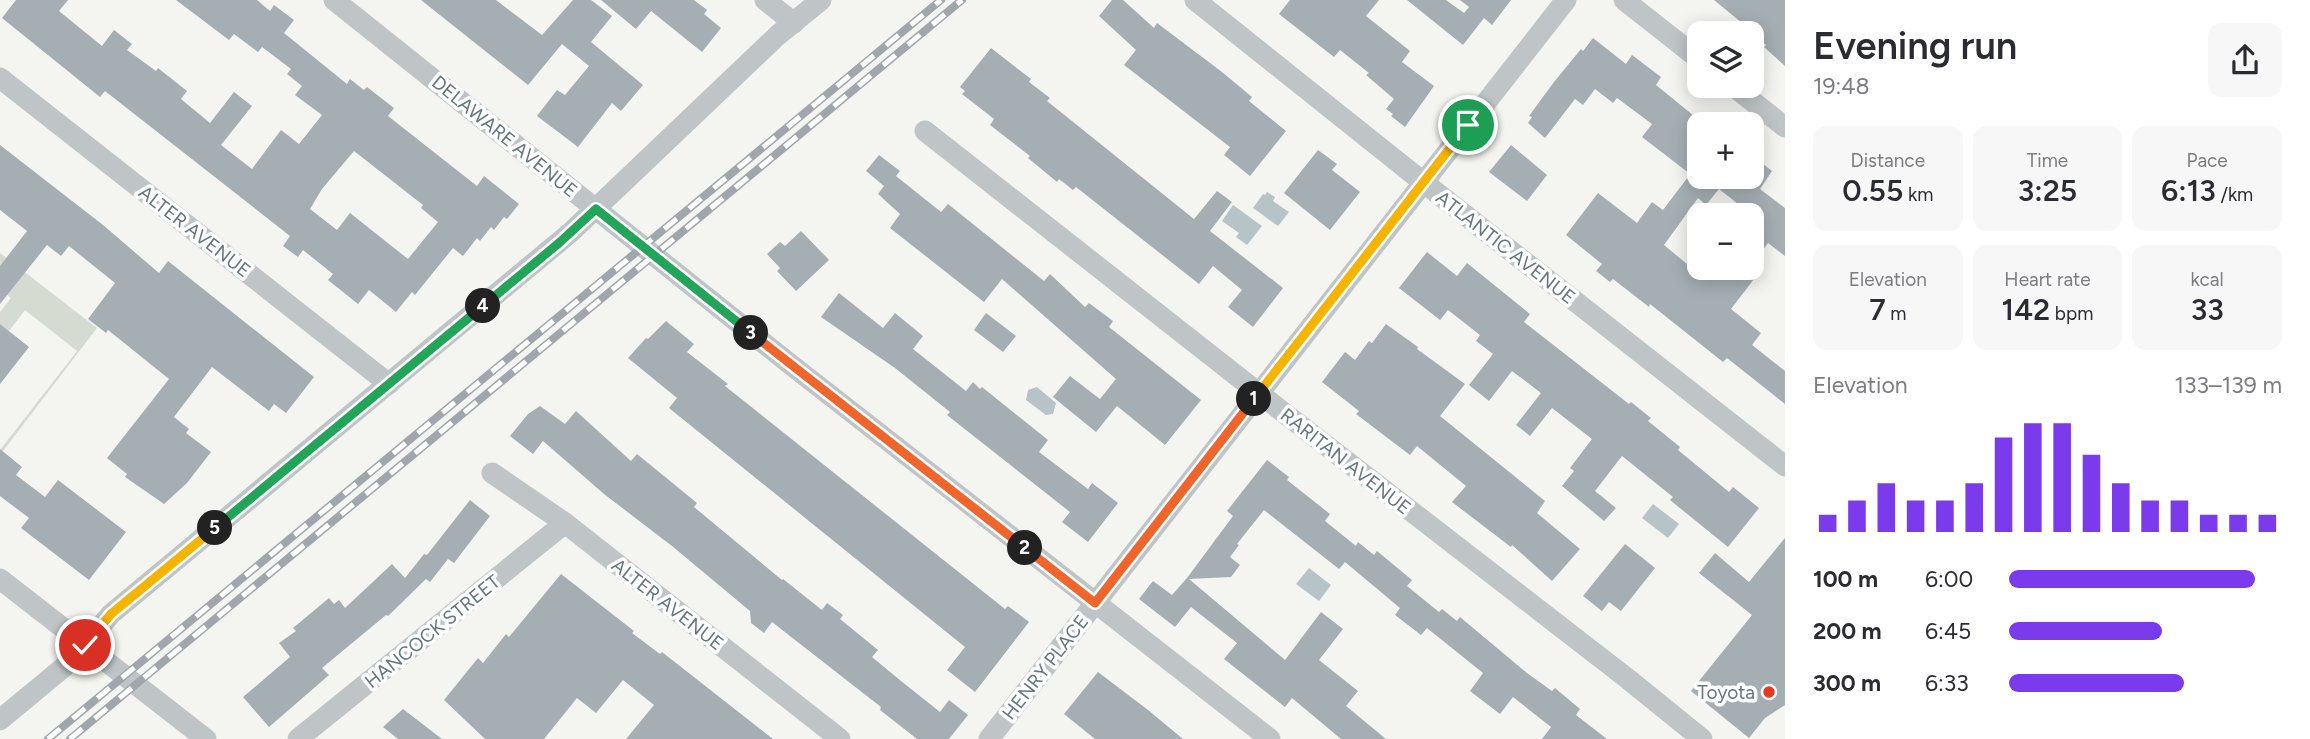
<!DOCTYPE html>
<html lang="en">
<head>
<meta charset="utf-8">
<style>
	body { margin:0; font-family:Figtree,sans-serif; background:#f7f7f7; color:#2b2b33; height:100vh; display:flex; flex-direction:column; font-size:26px; white-space:nowrap }
	* { box-sizing:border-box; margin:0 }
	p { font-size:23px; color:#7c7c81 }
	.icon { flex:none; width:38px; height:38px; fill:none; stroke:currentColor; stroke-width:2; stroke-linecap:round; stroke-linejoin:round }
	.map { position:relative; flex:1; overflow:hidden }
	.details { display:flex; flex-direction:column; background:#fff; width:525px }
	.details>* { flex:none }
	.tools { position:absolute; left:1687px; top:21px; display:grid; gap:14px }
	.tools a { display:grid; place-items:center; width:77px; height:77px; border-radius:14px; background:#fff; box-shadow:0 4px 18px #0003; font-size:35px }
	.pin { position:absolute; display:grid; place-items:center; width:60px; height:60px; color:#fff; margin:-30px; border:4px solid #fff; border-radius:50%; box-shadow:0 2px 7px #0007 }
	.km { position:absolute; width:35px; height:35px; margin:-18px; border-radius:50%; background:#222; color:#fff; font-size:19px; line-height:35px; text-align:center }
	.round { display:grid; place-items:center; flex:none; width:74px; height:74px; border-radius:14px; background:#f7f7f7 }
	.head { display:flex; align-items:center; justify-content:space-between; height:119px; padding:0 28px }
	h1 { font-size:38px; font-weight:600; line-height:52px }
	.stats { display:grid; grid-template-columns:repeat(3,1fr); gap:10px; height:119px; padding:7px 28px }
	.stats div { display:grid; align-content:center; border-radius:14px; background:#f7f7f7; text-align:center }
	.stats b { font-size:30px; font-weight:600 }
	.stats small { font-size:19px; font-weight:400 }
	.stats p { font-size:19px }
	.chart { height:196px; padding:14px 28px }
	.chart p { display:flex; justify-content:space-between }
	.chart svg { width:100%; height:126px; margin-top:7px; stroke:#7c3aed; stroke-width:6 }
	ul { padding:0 28px; list-style:none; font-size:23px }
	li { display:grid; grid-template-columns:112px 84px 1fr; align-items:center; height:52px }
	li i { height:18px; border-radius:9px; background:#7c3aed }
	main { display:flex; flex:1; min-height:0 }
	.map>svg:first-child { display:block }
	.green { fill:#d6dbd1 }
	.water { fill:#b6c4c7 }
	.building { fill:#a5afb3; fill-rule:evenodd }
	.lines { fill:none; stroke-linecap:round; stroke-linejoin:round }
	.minor { stroke:#bfc4c6; stroke-width:21 }
	.rail-casing { stroke:#9fa7ac; stroke-width:8 }
	.rail { stroke:#fff; stroke-width:5; stroke-dasharray:16; stroke-linecap:butt }
	.split-1-casing { stroke:#fff; stroke-width:14 }
	.split-2-casing { stroke:#fff; stroke-width:14 }
	.split-3-casing { stroke:#fff; stroke-width:14 }
	.split-4-casing { stroke:#fff; stroke-width:14 }
	.split-5-casing { stroke:#fff; stroke-width:14 }
	.split-6-casing { stroke:#fff; stroke-width:14 }
	.split-1 { stroke:#f5b400; stroke-width:9 }
	.split-2 { stroke:#f0652b; stroke-width:9 }
	.split-3 { stroke:#f0652b; stroke-width:9 }
	.split-4 { stroke:#22a559; stroke-width:9 }
	.split-5 { stroke:#22a559; stroke-width:9 }
	.split-6 { stroke:#f5b400; stroke-width:9 }
	.poi-dot { fill:#e6381e; stroke:#fff; stroke-width:2.5 }
	.labels { text-anchor:middle; stroke-width:7; stroke-linejoin:round; paint-order:stroke }
	.street-label { font-size:19px; fill:#627782; stroke:#fff }
	.poi-label { font-size:19px; fill:#627782; stroke:#fff; text-anchor:end }
</style>
</head>
<body>
<main>
<div class="map">
<svg width="1785" height="739" viewBox="0 0 1785 739">
	<rect width="100%" height="100%" fill="#f4f4f0"/>
	<polygon class="green" points="0,253 97,328 0,455 0,450 77,351 25,310 9,331 0,324 0,312 11,298 0,289"/>
	<g class="water">
		<polygon points="1267,192 1275,197 1273,201 1289,212 1278,226 1253,208 1263,194 1265,195"/>
		<polygon points="1233,205 1262,226 1247,245 1236,237 1239,233 1222,221"/>
		<polygon points="1037,387 1056,403 1053,414 1046,415 1026,400 1028,390"/>
		<polygon points="1653,504 1679,524 1668,538 1642,518"/>
		<polygon points="1309,568 1331,585 1319,601 1296,584"/>
	</g>
	<g class="building">
		<path d="M16,0h52l-9,11 43,35 12,-16 18,14 -5,6 29,21 2,-3 29,23 -6,8 29,24 24,-31 18,14 -31,39 31,24 29,-39 18,14 23,-29 -27,-20 7,-9 -15,-12 4,-5 -29,-22 -4,5 -24,-18 -5,6 -53,-40h81l13,11 4,-6 20,15 -10,13 63,51 3,-5 14,11 3,-3 27,21 -6,8 89,70 7,-10 35,28 -12,15 -3,-2 -10,13 -3,-3 -11,14 -3,-3 -14,18 -10,-8 -38,47 -3,-3 -16,20 -27,-22 -11,14 -30,-24 5,-6 -30,-24 -5,7 -15,-11 7,-10 -185,-145 -5,6 -98,-79zM354,151l69,54 -2,3 17,14 -30,37 -58,-46 -13,17 -27,-21 12,-20z"/>
		<polygon points="421,0 496,0 542,35 573,0 591,0 612,16 591,42 643,85 621,111 612,103 578,147 537,116 557,90 565,95 589,66 562,44 528,85"/>
		<polygon points="601,0 694,0 707,10 704,14 721,28 702,52 651,11 636,29"/>
		<polygon points="1112,0 1123,0 1154,28 1157,23 1222,72 1252,97 1249,101 1286,131 1250,176 1224,155 1230,147 1124,65 1136,50 1099,16"/>
		<polygon points="1290,0 1379,0 1366,16 1410,51 1402,62 1434,86 1405,127 1391,116 1393,114 1386,109 1394,99 1366,75 1369,73 1340,50 1334,57 1279,14"/>
		<polygon points="1407,0 1446,0 1464,13 1469,7 1460,0 1511,0 1492,25 1484,18 1463,45"/>
		<polygon points="1714,0 1785,0 1785,66 1764,47 1766,45 1758,38 1759,37"/>
		<polygon points="1593,38 1626,64 1632,55 1661,77 1656,85 1699,120 1699,177 1752,177 1752,167 1758,160 1772,171 1760,189 1785,208 1785,256 1768,243 1752,264 1752,215 1719,189 1706,205 1698,198 1664,245 1693,269 1740,268 1754,279 1731,309 1761,333 1752,345 1785,371 1785,404 1727,358 1723,362 1650,304 1649,307 1613,279 1610,282 1596,271 1602,264 1566,235 1598,193 1637,223 1652,202 1663,210 1688,177 1694,177 1642,137 1652,124 1617,98 1613,103 1595,89 1583,105 1575,99 1545,138 1528,123 1532,117 1529,116 1554,82 1581,49 1583,51"/>
		<polygon points="991,48 1031,79 1029,82 1050,98 1047,101 1194,219 1217,191 1232,202 1210,231 1283,288 1253,327 1228,307 1242,290 1213,266 1199,284 1076,187 1073,190 1059,179 1057,182 1028,158 1030,156 990,125 994,119 962,94 965,91 960,87"/>
		<polygon points="0,145 103,225 159,273 168,261 314,377 286,413 274,404 269,411 212,367 174,417 189,429 186,433 211,452 187,483 164,504 125,477 127,474 107,458 169,379 108,330 106,333 88,319 115,283 69,246 61,256 47,245 0,304 0,266 27,231 0,210"/>
		<polygon points="1511,145 1547,175 1527,201 1489,172"/>
		<polygon points="1318,150 1337,164 1332,170 1360,192 1330,230 1284,193"/>
		<polygon points="879,155 900,171 896,176 941,212 948,204 1044,281 1050,274 1085,307 1089,303 1113,321 1109,327 1201,400 1165,445 1117,406 1096,432 1053,397 1070,376 1100,399 1116,379 1002,279 984,302 890,228 900,214 878,194 884,186 866,171"/>
		<polygon points="801,231 829,260 796,291 777,271 780,268 767,254 780,242 785,246"/>
		<polygon points="1427,252 1457,276 1467,263 1530,314 1524,322 1629,404 1631,402 1651,418 1648,421 1680,447 1678,450 1729,492 1733,487 1759,508 1728,547 1670,500 1673,497 1622,456 1595,491 1616,508 1604,521 1562,486 1574,471 1570,468 1592,439 1552,408 1530,436 1516,425 1541,393 1512,371 1489,401 1469,385 1493,354 1476,341 1480,335 1448,310 1440,320 1399,288"/>
		<polygon points="839,293 883,328 895,313 923,336 913,349 966,391 973,382 980,389 982,387 1048,440 1039,452 1088,489 1092,483 1118,503 1088,542 1062,522 1070,512 947,415 950,412 895,368 821,317"/>
		<polygon points="986,313 1016,336 1003,352 974,330"/>
		<polygon points="666,321 694,344 687,352 728,384 725,386 1005,609 1008,606 1029,622 975,692 947,670 965,647 669,408 677,398 628,358 646,338 648,339"/>
		<polygon points="0,324 29,347 0,384"/>
		<polygon points="1386,324 1418,347 1417,349 1465,384 1440,416 1545,501 1537,513 1580,549 1552,581 1512,545 1511,547 1452,502 1466,486 1417,446 1410,455 1356,414 1359,411 1322,382 1345,352 1355,360 1369,341 1372,343"/>
		<polygon points="540,406 565,424 576,411 631,461 637,454 697,503 694,507 782,580 783,579 822,610 827,603 843,615 840,619 878,650 872,657 901,681 940,712 949,700 968,715 949,739 917,739 880,710 881,707 772,622 764,633 751,623 750,611 672,546 604,494 543,441 533,454 510,436 528,414"/>
		<polygon points="0,449 22,467 16,475 45,497 58,480 126,532 89,580 21,528 29,518 0,496"/>
		<polygon points="1267,460 1289,477 1287,480 1330,514 1325,521 1356,546 1358,542 1374,555 1377,551 1412,580 1407,586 1439,612 1442,609 1457,621 1460,617 1527,673 1552,691 1555,688 1580,709 1576,715 1607,739 1542,739 1551,727 1513,697 1500,714 1470,691 1483,673 1427,628 1421,635 1395,615 1400,608 1345,562 1339,569 1264,510 1237,544 1239,545 1230,557 1240,565 1231,577 1189,579 1285,660 1321,612 1343,629 1319,660 1358,691 1346,706 1386,739 1341,739 1292,698 1285,707 1224,659 1237,643 1191,607 1175,627 1139,599 1153,581 1172,595 1187,578 1233,516 1227,511"/>
		<polygon points="470,500 490,516 454,563 448,559 430,582 426,579 388,616 386,615 322,668 329,675 269,727 243,697 290,657 279,643 296,631 293,628 329,598 334,604 339,600 345,608 392,564 405,578 424,554 427,555"/>
		<polygon points="1785,538 1785,705 1765,718 1749,738 1691,691 1752,615 1699,573 1715,553 1749,582"/>
		<polygon points="1625,544 1655,568 1621,611 1609,602 1602,611 1583,596"/>
		<polygon points="561,574 634,631 632,633 660,654 662,652 773,739 626,739 654,705 623,680 596,713 577,698 544,739 485,739 444,700 478,658 483,663 506,634 509,637"/>
		<polygon points="1098,672 1148,710 1183,739 1095,739 1064,714"/>
		<polygon points="403,709 442,739 398,739 383,727"/>
	</g>
	<g class="lines">
		<g class="minor">
			<polyline points="334,0 790,364 1270,739"/>
			<polyline points="765,0 794,23"/>
			<polyline points="1195,0 1423,182 1785,466"/>
			<polyline points="1624,0 1699,59"/>
			<polyline points="0,78 389,384"/>
			<polyline points="1733,86 1785,127"/>
			<polyline points="925,131 1279,409 1628,679 1702,739"/>
			<polyline points="492,473 565,523 840,739"/>
			<polyline points="0,579 206,739"/>
			<polyline points="0,720 70,662 111,614 571,232 778,35 821,0"/>
			<polyline points="298,739 565,523"/>
			<polyline points="989,739 1566,0"/>
		</g>
		<g class="rail-casing">
			<g id="rail">
				<polyline points="48,739 941,0"/>
				<polyline points="70,739 962,0"/>
			</g>
		</g>
		<use href="#rail" class="rail"/>
	</g>
	<g class="lines">
		<g class="split-1-casing">
			<polyline id="split-1" points="1254,399 1468,125"/>
		</g>
		<g class="split-2-casing">
			<polyline id="split-2" points="1025,548 1095,603 1254,399"/>
		</g>
		<g class="split-3-casing">
			<polyline id="split-3" points="751,333 1025,548"/>
		</g>
		<g class="split-4-casing">
			<polyline id="split-4" points="483,306 559,243 596,209 751,333"/>
		</g>
		<g class="split-5-casing">
			<polyline id="split-5" points="215,528 483,306"/>
		</g>
		<g class="split-6-casing">
			<polyline id="split-6" points="85,645 111,614 215,528"/>
		</g>
		<use href="#split-1" class="split-1"/>
		<use href="#split-2" class="split-2"/>
		<use href="#split-3" class="split-3"/>
		<use href="#split-4" class="split-4"/>
		<use href="#split-5" class="split-5"/>
		<use href="#split-6" class="split-6"/>
	</g>
	<circle class="poi-dot" cx="1769" cy="692" r="7"/>
	<g class="labels">
		<g class="street-label">
			<text transform="translate(505 136) rotate(39)" y="7">DELAWARE AVENUE</text>
			<text transform="translate(195 231) rotate(38)" y="7">ALTER AVENUE</text>
			<text transform="translate(1506 247) rotate(38)" y="7">ATLANTIC AVENUE</text>
			<text transform="translate(1346 461) rotate(38)" y="7">RARITAN AVENUE</text>
			<text transform="translate(668 604) rotate(38)" y="7">ALTER AVENUE</text>
			<text transform="translate(432 631) rotate(-39)" y="7">HANCOCK STREET</text>
			<text transform="translate(1045 667) rotate(-52)" y="7">HENRY PLACE</text>
		</g>
		<g class="poi-label">
			<text x="1755" y="699">Toyota</text>
		</g>
	</g>
</svg>
<div class="tools">
<a><svg class="icon" aria-label="layers" viewBox="0 0 24 24"><path d="M12 4l9 5-9 5-9-5zM3 14l9 5 9-5"/></svg></a>
<a>+</a>
<a>−</a>
</div>
<div class="pin" style="left:1468px;top:125px;background:#1e9e55"><svg class="icon" aria-label="arrive" viewBox="0 0 24 24"><path d="M6 21V4h12l-3 4 3 4H6"/></svg></div>
<div class="pin" style="left:85px;top:645px;background:#d93025"><svg class="icon" aria-label="check" viewBox="0 0 24 24"><path d="M5 12l5 5 9-10"/></svg></div>
<b class="km" style="left:1254px;top:399px">1</b>
<b class="km" style="left:1025px;top:548px">2</b>
<b class="km" style="left:751px;top:333px">3</b>
<b class="km" style="left:483px;top:306px">4</b>
<b class="km" style="left:215px;top:528px">5</b>
</div>
<section class="details">
<div class="head"><div><h1>Evening run</h1><p>19:48</p></div><a class="round"><svg class="icon" aria-label="share" viewBox="0 0 24 24"><path d="M12 15V3M7 8l5-5 5 5M5 13v7h14v-7"/></svg></a></div>
<div class="stats">
<div><p>Distance</p><b>0.55<small> km</small></b></div>
<div><p>Time</p><b>3:25</b></div>
<div><p>Pace</p><b>6:13<small> /km</small></b></div>
</div>
<div class="stats">
<div><p>Elevation</p><b>7<small> m</small></b></div>
<div><p>Heart rate</p><b>142<small> bpm</small></b></div>
<div><p>kcal</p><b>33</b></div>
</div>
<div class="chart"><p><span>Elevation</span>133–139 m</p>
<svg viewBox="0 0 160 44" preserveAspectRatio="none"><path d="M5 44V38M15 44V33M25 44V27M35 44V33M45 44V33M55 44V27M65 44V11M75 44V6M85 44V6M95 44V17M105 44V27M115 44V33M125 44V33M135 44V38M145 44V38M155 44V38"/></svg>
</div>
<ul>
<li><b>100 m</b>6:00<i style="width:90%"></i></li>
<li><b>200 m</b>6:45<i style="width:56%"></i></li>
<li><b>300 m</b>6:33<i style="width:64%"></i></li>
</ul>
</section>
</main>
</body>
</html>
